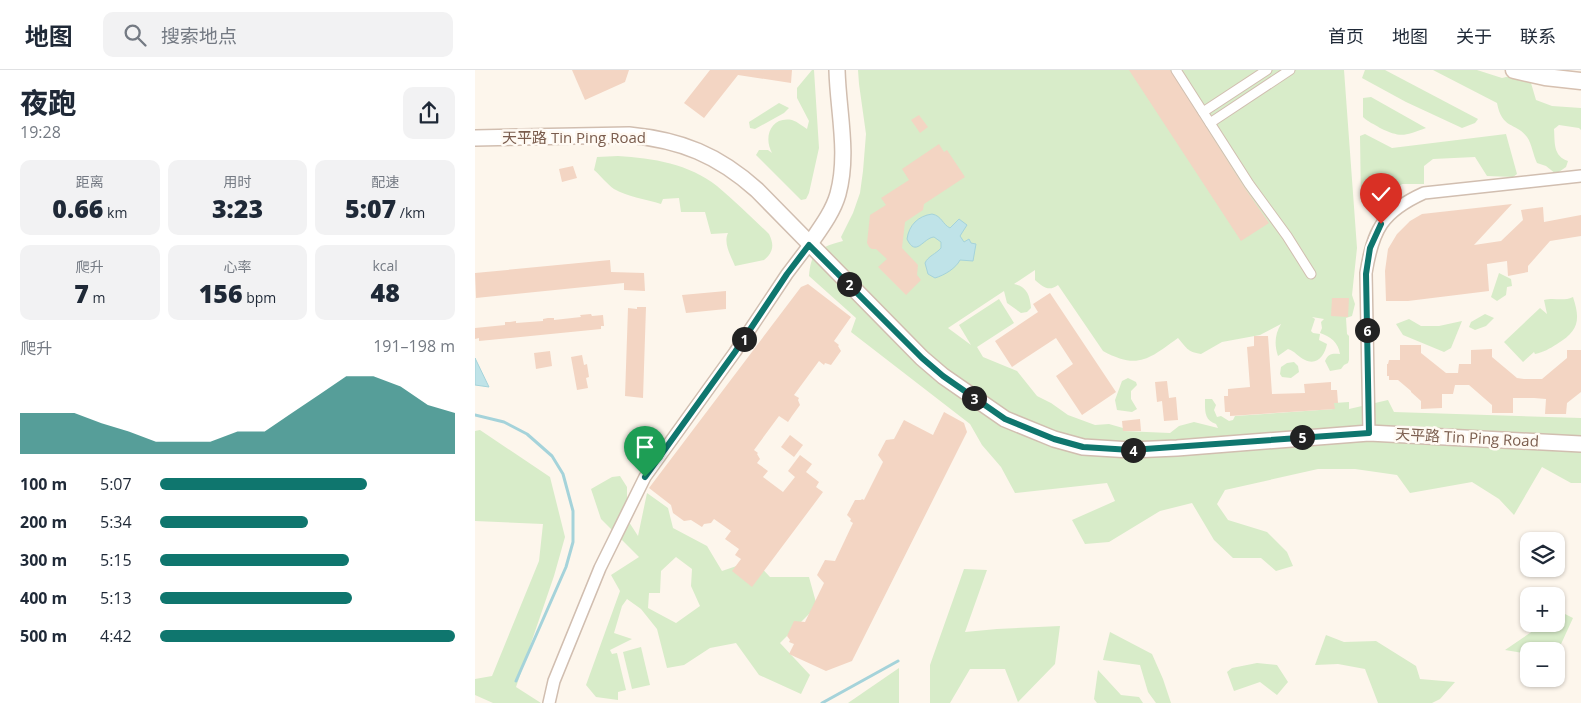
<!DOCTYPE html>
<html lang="zh">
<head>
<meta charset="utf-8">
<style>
	body { margin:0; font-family:"Open Sans","Noto Sans SC",sans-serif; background:#f2f2f3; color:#1f2937; height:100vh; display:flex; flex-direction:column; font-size:19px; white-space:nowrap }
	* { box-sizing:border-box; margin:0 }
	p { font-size:16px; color:#747a83 }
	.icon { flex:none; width:28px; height:28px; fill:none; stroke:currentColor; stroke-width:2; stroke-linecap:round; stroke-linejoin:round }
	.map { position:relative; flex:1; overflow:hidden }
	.side { display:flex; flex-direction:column; background:#fff; width:475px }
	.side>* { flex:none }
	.fabs { position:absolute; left:1045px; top:462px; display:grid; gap:10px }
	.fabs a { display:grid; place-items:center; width:45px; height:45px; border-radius:10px; background:#fff; box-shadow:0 1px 4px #0004; font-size:25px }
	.pin { position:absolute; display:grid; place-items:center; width:42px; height:42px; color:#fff; margin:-51px -21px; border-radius:50% 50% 50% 0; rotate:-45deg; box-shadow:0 0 5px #0007 }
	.pin .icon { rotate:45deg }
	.km { position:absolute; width:25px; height:25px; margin:-12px; border-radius:50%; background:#222; color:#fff; font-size:14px; line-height:25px; text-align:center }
	.round { display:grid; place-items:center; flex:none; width:52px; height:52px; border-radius:10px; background:#f2f2f3 }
	.overview { display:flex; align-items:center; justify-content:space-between; height:85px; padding:0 20px }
	h1 { font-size:28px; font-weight:800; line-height:38px }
	.figures { display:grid; grid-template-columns:repeat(3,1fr); gap:8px; height:85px; padding:5px 20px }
	.figures div { display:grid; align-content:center; border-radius:10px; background:#f2f2f3; text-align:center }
	.figures b { font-size:25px; font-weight:800 }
	.figures small { font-size:14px; font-weight:400 }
	.figures p { font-size:14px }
	.chart { height:140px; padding:10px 20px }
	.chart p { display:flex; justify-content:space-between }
	.chart svg { width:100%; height:90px; margin-top:5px; fill:#0f766e; opacity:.7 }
	ul { padding:0 20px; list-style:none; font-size:16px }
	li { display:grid; grid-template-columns:80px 60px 1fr; align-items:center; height:38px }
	li i { height:12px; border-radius:6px; background:#0f766e }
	header { display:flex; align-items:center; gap:30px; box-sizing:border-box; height:70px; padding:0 25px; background:#fff; border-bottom:1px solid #e0e1e3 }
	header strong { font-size:24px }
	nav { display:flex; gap:28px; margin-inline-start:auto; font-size:18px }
	.search { width:350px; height:45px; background:#f2f2f3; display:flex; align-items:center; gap:12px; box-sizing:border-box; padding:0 18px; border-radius:10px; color:#747a83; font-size:19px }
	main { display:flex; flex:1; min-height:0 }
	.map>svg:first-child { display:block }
	.green { fill:#d8ecc9; fill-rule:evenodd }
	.water { fill:#bfe3e8; stroke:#a5d3da }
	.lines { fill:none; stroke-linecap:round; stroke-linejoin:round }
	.stream { stroke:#a5d3da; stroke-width:3 }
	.building { fill:#f3d5c3 }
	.pedestrian-casing { stroke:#d1beb0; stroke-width:11 }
	.minor-casing { stroke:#d1beb0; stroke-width:14 }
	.tertiary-casing { stroke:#d1beb0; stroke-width:18 }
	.secondary-casing { stroke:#d6c0b0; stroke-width:19 }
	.pedestrian { stroke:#fff; stroke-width:9 }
	.minor { stroke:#fff; stroke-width:11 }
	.tertiary { stroke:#fff; stroke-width:15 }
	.secondary { stroke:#fff; stroke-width:16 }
	.route-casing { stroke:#fff; stroke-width:10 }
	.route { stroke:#0f766e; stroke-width:6 }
	.labels { text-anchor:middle; stroke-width:5; stroke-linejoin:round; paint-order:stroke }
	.street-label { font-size:15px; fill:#7a5c4d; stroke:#fffaf3 }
</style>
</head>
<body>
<header>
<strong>地图</strong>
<div class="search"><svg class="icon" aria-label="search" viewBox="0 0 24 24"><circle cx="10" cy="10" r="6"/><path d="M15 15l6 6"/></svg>搜索地点</div>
<nav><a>首页</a><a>地图</a><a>关于</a><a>联系</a></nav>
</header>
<main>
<section class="side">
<div class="overview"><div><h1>夜跑</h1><p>19:28</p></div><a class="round"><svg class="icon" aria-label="share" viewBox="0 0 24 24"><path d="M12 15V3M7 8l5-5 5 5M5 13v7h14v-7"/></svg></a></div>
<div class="figures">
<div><p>距离</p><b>0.66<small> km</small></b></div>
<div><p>用时</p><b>3:23</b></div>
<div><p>配速</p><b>5:07<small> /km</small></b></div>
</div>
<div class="figures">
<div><p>爬升</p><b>7<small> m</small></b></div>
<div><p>心率</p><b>156<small> bpm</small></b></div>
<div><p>kcal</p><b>48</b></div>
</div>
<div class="chart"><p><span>爬升</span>191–198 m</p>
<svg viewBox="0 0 160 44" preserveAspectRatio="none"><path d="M0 44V24L10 24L20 24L30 29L40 33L50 38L60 38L70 38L80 33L90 33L100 24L110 15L120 6L130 6L140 11L150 20L160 24V44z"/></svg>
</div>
<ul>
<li><b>100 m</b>5:07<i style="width:70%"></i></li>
<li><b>200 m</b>5:34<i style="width:50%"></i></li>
<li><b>300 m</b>5:15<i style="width:64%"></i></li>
<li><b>400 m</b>5:13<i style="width:65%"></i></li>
<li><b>500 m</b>4:42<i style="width:100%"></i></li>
</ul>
</section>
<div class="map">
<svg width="1106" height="633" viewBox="0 0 1106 633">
	<rect width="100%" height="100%" fill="#fdf6ec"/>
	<g class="green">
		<path d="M337,0h2l5,78 -10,45 -3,6 -5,1 -45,-45 3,-5h9l4,3c-9,-16 -1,-37 20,-33 6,2 10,6 15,9l2,-8 -12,-23v-10z"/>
		<path d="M383,0h486l13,178 -5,47 3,9 -3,12 -6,2 1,16 2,2v24l-1,3 -4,2 -3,4 -11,2 -5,-10c3,-7 7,-8 15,-7 -2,-12 -9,-17 -20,-21l2,-5 -1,-6 3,-3 -12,-2 3,2 -4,12 2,2 7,1 -1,6 8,4c-2,11 -10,22 -22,16 -7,-3 -10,-9 -17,-11l-10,7c-4,-12 -3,-22 3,-32l-21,11 -38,7 -21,12c-14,-2 -15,-7 -23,-16 -29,21 -40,32 -75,13l-45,-66c-9,7 -15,2 -23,-5v-10l-21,14c13,2 16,12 17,24l-4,4 -6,1 -14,-10 -3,-12 -56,37 23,17 -12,-20 40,-26 15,24 -37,24 6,10 34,14 20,25 14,7 17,12 27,10 14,-1 14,4v3l47,2 9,-7 15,-4 24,6 -2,-4c-12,-4 -11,-13 -11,-25h7l4,6 -2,5 3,7 4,-1 8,5 4,-1 2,-4 99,-7v-6l15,-1v7l39,-9 6,12 187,6v65h-10l-29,-16 -28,48 -15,-16 -27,-17 -62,11 -13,-18 -42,-6h-37l-93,21 -8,14 11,16 39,12 20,20 6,14 -17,5 -15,-13h-28l-19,-18 -22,-37 -32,8 -51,31 -24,2 -13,-24 43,-19 -8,-18 -92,10 -14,-26 -19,-22 -12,-21 -119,-92 5,-14 -47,-42c2,-26 10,-28 34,-35l-2,-4 12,-24 7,-20 3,-22 3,-37 -7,-50z"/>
		<polygon points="890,0 910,0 1003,49 1000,53 987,58 931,32 887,8"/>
		<path d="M958,0h44l25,8 8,-2 15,2 6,5 5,17 16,6 29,2v22l-2,-2 -20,-3 -5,4c1,14 -1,27 14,32l-2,6 -10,7 -10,-8 -9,-3c-4,-8 -5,-19 -10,-26 -11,-15 -25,-7 -30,-34z"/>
		<path d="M896,27l55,31c-22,8 -25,10 -46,0 -6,-4 -12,-6 -17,-11v-19z"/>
		<polygon points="304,33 314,38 309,43 280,59 275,58 274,52"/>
		<polygon points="890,64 917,78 1031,64 1042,104 1038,107 1012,106 1000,87 958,89 949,96 949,114 927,114 896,138 886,132 885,66"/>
		<path d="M143,86c35,2 71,8 99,30 18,15 35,32 52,48 5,10 5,18 -5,26l-29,6c-4,-10 -12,-23 -7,-33l-17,1 -6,-22h-24l-2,-14 -16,1 -2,5c-15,-5 -33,-7 -47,-15 -6,-4 -14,-14 -20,-19l3,-13z"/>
		<polygon points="1024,203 1036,209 1037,216 1032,217 1031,225 1022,231 1016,227"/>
		<path d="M1098,227c8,24 5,34 -16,47 -8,5 -13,8 -22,10l-1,-2 -11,10 -19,-20 36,-34 7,6 -3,-14c11,-3 18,2 29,-3z"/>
		<polygon points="1010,244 1019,248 1011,256 1000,260 994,257 996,252"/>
		<polygon points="934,249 946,256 964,256 987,251 976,278 969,282 928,265 921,254"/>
		<polygon points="819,292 823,296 824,302 816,308 807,307 805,304 806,297 812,293"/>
		<polygon points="653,308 661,312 662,315 656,321 656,329 662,339 657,342 642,340 640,330 647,311"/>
		<polygon points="5,360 75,407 90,467 79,506 41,617 66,633 18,633 0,625 0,609 17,606 64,491 68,454 0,451 0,361"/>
		<path d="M145,406l7,11v32l11,17 9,-43 21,15 5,20 34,18 15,25 32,-11 16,17h39l8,29 -37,37 30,32 -9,19 -42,-19 -23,-32 -26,5 -26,17 -17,3 -10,-39 -16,-20 -14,-10 -5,7 -8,27 18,6 -22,11 2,4 5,-1 9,37 -8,2v8l-22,-3 -10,-12 34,-94 -9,-16 28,-18 -38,-38 -10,-30 21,-12zM201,487l16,12 -1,17 9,20 -24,17 -28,-15 1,-15h11l1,-22z"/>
		<polygon points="489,499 512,500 490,562 522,559 585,556 580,594 543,632 530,599 495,599 475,633 455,633 455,595"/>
		<polygon points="1086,542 1098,548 1081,585 1081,581 1054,581 1054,584 1030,580 1068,554 1081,554 1081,545"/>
		<polygon points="635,562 677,584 688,609 696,633 681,633 673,622 665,595 628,590"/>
		<polygon points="851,565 869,572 901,571 941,596 945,609 980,612 965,629 957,633 903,633 890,599 863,594 840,595"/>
		<polygon points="166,577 175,615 157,619 148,582"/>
		<polygon points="782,593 802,595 813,612 802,625 785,612 759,621 752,602 757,598"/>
		<polygon points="424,598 424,633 373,633"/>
		<polygon points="623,600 646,625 664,627 668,633 622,633 619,629"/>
	</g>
	<g class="water">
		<path d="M457,144c10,2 10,10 18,14l9,-9 8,6 -7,11 4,6 5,-3 2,4 5,1 -3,17 -13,-1c-4,8 -15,15 -25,18l-7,-4 -3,-11c3,-7 11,-9 16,-15v-6l-7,-5c-11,1 -18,21 -27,2 2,-14 11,-23 25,-25z"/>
		<polygon points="0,288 14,317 0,315"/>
	</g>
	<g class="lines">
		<g class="stream">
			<polyline points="0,345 29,352 52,364 77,386 88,404 98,441 98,472 91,497 41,611"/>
			<polyline points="347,633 423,591"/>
		</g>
	</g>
	<g class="building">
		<polygon points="97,0 154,0 150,12 110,30"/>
		<polygon points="235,0 317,0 316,13 263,5 229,48 209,33"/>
		<polygon points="654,0 695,0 769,117 794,153 766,171"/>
		<polygon points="444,45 453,57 445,63 436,50"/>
		<polygon points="464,74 469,82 472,80 490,107 449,134 448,140 430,152 427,178 443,195 442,205 446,210 431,225 403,197 412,189 401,179 397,179 394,177 392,173 395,145 411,135 406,128 434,110 427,99"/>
		<polygon points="98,96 102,108 87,112 84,99"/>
		<polygon points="1037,134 999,175 1026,171 1048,150 1046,140 1068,137 1069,152 1106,145 1106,166 1075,171 1053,196 1053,202 1033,206 1032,191 1012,194 1014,221 933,231 911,231 910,201 913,179 922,164 935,151 947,144"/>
		<polygon points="135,190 136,202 169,203 170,221 149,220 149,213 1,228 0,203"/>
		<polygon points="333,214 376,247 359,271 364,275 363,276 366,281 356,295 350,293 349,295 344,291 319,325 324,328 323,330 325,335 317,346 313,352 304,346 279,380 283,383 282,384 285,389 282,393 293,401 288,407 308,422 320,407 313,401 325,385 337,394 331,402 344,412 341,417 348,422 277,517 257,501 266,489 260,485 264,479 250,469 256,461 239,449 236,453 229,454 227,457 216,450 209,451 198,443 196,435 174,418 326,217"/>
		<polygon points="251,221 251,239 211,243 207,225"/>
		<polygon points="575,223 641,322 607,345 581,306 598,294 581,268 537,297 520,271 563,242 558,234"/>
		<polygon points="857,228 874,228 873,247 856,246"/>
		<polygon points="162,237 171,237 168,328 150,326 153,238 162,239"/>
		<polygon points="116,244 117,246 128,245 129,256 126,256 126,259 4,271 4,268 0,269 0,258 30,255 30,252 35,252 41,251 41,253 68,251 68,249 73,248 79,248 79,250 106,247 105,245"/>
		<polygon points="779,266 793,266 797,324 830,323 829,314 856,312 856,320 862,320 863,333 859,333 860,339 755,346 755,342 750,342 749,326 753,326 753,319 775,317 772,277 779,276"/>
		<polygon points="925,275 946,275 946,283 971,303 983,303 984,294 996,294 996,280 1017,279 1017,287 1042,308 1049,309 1067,309 1092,288 1092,280 1106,280 1106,322 1092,333 1091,344 1070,344 1071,329 1059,328 1038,328 1038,343 1017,343 1017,335 994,315 980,315 978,324 967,324 967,338 946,339 946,331 936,322 936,321 923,310 914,310 914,306 912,306 912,294 913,294 914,290 925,290"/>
		<polygon points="75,281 77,296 61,299 59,283"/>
		<polygon points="107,285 109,295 112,294 114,307 111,308 113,318 102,320 96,287"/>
		<polygon points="692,311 694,328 701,327 703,350 689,351 687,331 682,332 680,312"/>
		<polygon points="469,342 489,353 492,362 377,591 351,601 314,584 319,574 314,572 315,570 312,566 319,551 330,552 349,513 342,505 350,490 360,491 378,453 375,451 376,449 372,445 380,430 386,430 387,429 389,430 408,392 403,385 411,370 419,369 429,350 458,365"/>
		<polygon points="665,349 666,361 648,361 647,351"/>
		<polygon points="315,365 328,375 319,387 306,377"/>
	</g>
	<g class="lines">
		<g class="pedestrian-casing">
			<g id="pedestrian">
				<polyline points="701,0 774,114 812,166 836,204"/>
				<polyline points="728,42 792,0"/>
				<polyline points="735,53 815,0"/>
			</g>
		</g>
		<g class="minor-casing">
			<g id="minor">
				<path d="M894,363l-3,-160c7,-43 16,-61 58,-80l157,-17"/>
				<polyline points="74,633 79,611 125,498 170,407 260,282 312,204 334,175"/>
			</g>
		</g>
		<g class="tertiary-casing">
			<g id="tertiary">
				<path d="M0,68l154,-3c52,5 89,20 128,55l165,168 21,18 62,43 49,20 29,8 48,3 46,-2 192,-15 212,11"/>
				<path d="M334,175c11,-16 24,-33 29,-51 11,-41 0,-83 -1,-124"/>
			</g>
		</g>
		<g class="secondary-casing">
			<polyline id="secondary" points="1039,0 1070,7 1106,11"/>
		</g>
		<use href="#pedestrian" class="pedestrian"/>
		<use href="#minor" class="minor"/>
		<use href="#tertiary" class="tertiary"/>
		<use href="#secondary" class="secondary"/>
	</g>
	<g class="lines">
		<g class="route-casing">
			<polyline id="route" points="170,407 260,282 312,204 334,175 447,288 468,306 530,349 579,369 608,377 656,380 894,363 891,204 895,178 906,154"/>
		</g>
		<use href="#route" class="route"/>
	</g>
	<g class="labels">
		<g class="street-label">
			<text x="99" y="73">天平路 Tin Ping Road</text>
			<text transform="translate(992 368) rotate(3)" y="5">天平路 Tin Ping Road</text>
		</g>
	</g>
</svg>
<div class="fabs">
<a><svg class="icon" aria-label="layers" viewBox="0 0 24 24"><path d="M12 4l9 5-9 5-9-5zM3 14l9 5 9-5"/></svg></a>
<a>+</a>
<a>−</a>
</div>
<div class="pin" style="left:170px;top:407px;background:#1e9e55"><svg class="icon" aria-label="arrive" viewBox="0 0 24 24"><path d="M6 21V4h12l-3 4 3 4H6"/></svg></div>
<div class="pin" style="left:906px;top:154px;background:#d93025"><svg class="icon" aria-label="check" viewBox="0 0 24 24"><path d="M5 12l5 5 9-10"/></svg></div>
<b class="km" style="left:269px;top:269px">1</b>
<b class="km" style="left:374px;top:214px">2</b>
<b class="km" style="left:499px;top:328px">3</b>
<b class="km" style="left:658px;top:380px">4</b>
<b class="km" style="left:827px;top:367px">5</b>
<b class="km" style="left:892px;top:260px">6</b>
</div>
</main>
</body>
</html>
